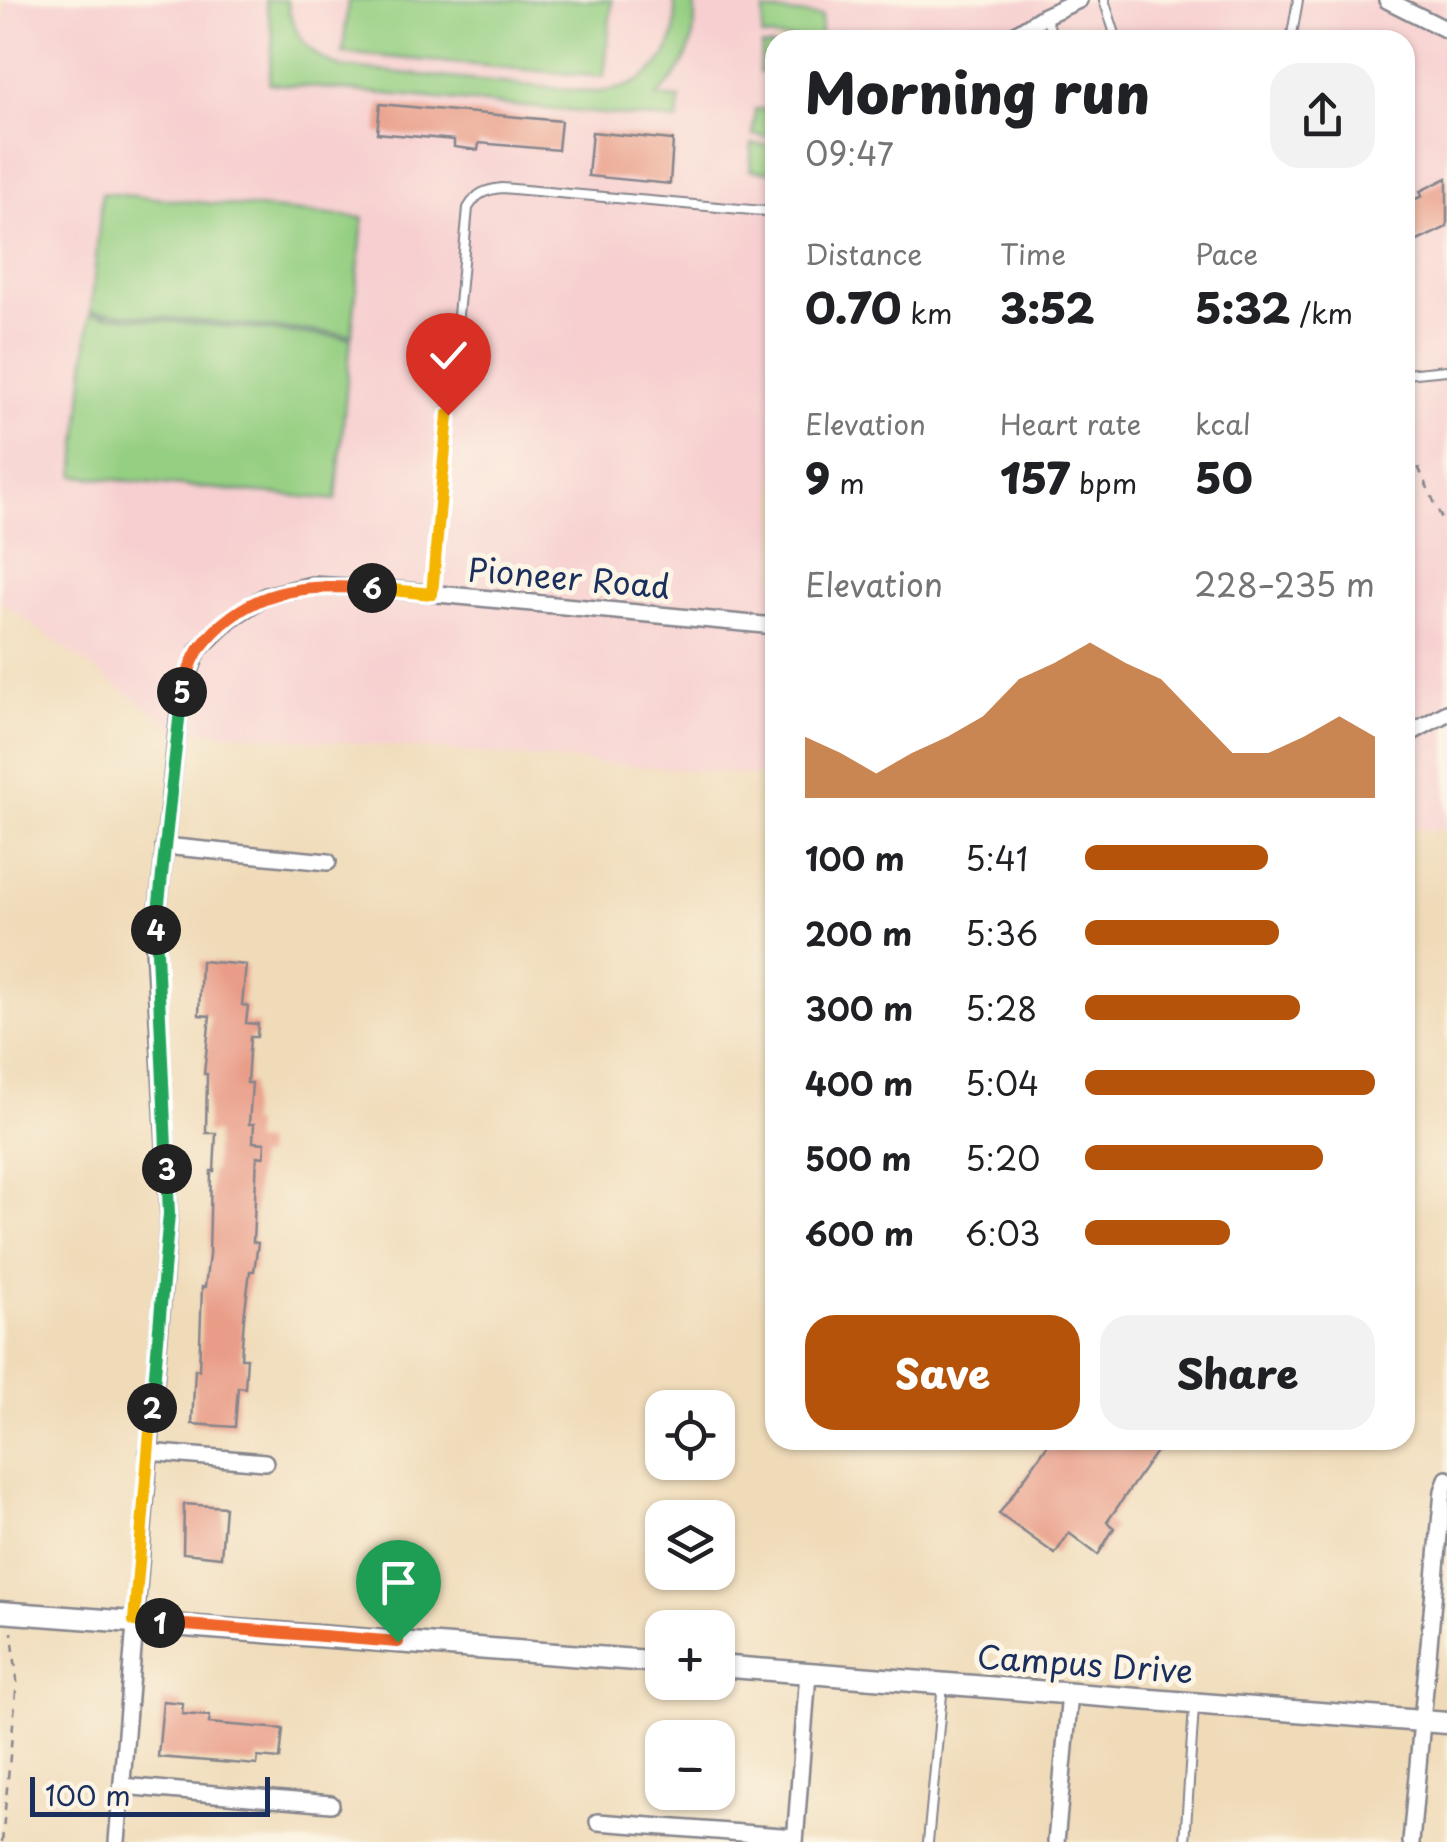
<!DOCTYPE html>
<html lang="en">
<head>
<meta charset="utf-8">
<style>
	body { margin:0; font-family:"Playpen Sans",sans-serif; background:#f2f2f2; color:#202124; height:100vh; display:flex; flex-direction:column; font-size:38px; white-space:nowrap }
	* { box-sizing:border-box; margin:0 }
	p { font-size:32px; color:#757577 }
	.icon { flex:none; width:55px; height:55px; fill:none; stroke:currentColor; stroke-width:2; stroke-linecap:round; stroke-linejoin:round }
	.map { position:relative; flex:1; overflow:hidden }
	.sheet { position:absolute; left:765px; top:30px; width:650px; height:1420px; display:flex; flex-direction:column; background:#fff; border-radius:30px; box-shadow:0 2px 8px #0004 }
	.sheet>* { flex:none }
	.tools { position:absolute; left:645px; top:1390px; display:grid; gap:20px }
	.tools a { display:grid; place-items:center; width:90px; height:90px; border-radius:20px; background:#fff; box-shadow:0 2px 8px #0004; font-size:50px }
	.scale { position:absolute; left:30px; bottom:25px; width:240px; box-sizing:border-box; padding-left:10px; border:5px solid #1b2f5e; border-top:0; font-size:28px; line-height:35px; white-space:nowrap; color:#1b2f5e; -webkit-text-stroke:8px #fcf5e5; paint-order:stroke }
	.pin { position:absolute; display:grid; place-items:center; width:85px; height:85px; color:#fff; margin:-102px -42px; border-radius:50% 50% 50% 0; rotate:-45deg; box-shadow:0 0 10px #0007 }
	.pin .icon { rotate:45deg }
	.km { position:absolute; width:50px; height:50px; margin:-25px; border-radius:50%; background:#222; color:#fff; font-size:28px; line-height:50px; text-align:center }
	.round { display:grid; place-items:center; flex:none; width:105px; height:105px; border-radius:30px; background:#f2f2f2 }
	.overview { display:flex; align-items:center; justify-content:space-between; height:170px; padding:0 40px }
	h1 { font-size:55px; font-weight:800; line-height:75px }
	.figures { display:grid; grid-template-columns:repeat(3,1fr); gap:15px; height:170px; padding:10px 40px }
	.figures div { display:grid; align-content:center }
	.figures b { font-size:42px; font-weight:800 }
	.figures small { font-size:28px; font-weight:400 }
	.figures p { font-size:28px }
	.chart { height:280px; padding:20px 40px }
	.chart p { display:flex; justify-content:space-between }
	.chart svg { width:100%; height:180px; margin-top:10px; fill:#b45309; opacity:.7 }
	.button { display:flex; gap:20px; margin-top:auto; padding:20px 40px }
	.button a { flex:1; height:115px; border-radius:30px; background:#b45309; color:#fff; font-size:40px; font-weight:800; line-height:115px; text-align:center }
	.button a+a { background:#f2f2f2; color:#202124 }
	ul { padding:0 40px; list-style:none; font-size:32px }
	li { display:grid; grid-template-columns:160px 120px 1fr; align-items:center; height:75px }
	li i { height:25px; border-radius:12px; background:#b45309 }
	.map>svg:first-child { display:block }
	.built { fill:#f7cfd0 }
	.green { fill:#95cf82; stroke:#587f70; stroke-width:2.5 }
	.building { fill:#e99d88 }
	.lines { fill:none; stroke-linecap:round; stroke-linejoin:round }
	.lane-casing { stroke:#86858c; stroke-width:12 }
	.street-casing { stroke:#86858c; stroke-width:20 }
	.secondary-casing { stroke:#86858c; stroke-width:25 }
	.path { stroke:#86858c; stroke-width:2.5; stroke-dasharray:8 8; stroke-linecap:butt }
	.lane { stroke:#fff; stroke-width:8 }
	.street { stroke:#fff; stroke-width:15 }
	.secondary { stroke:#fff; stroke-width:20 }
	.split-1-casing { stroke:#fff; stroke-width:20 }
	.split-2-casing { stroke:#fff; stroke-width:20 }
	.split-3-casing { stroke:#fff; stroke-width:20 }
	.split-4-casing { stroke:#fff; stroke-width:20 }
	.split-5-casing { stroke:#fff; stroke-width:20 }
	.split-6-casing { stroke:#fff; stroke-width:20 }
	.split-7-casing { stroke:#fff; stroke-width:20 }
	.split-1 { stroke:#f0652b; stroke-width:12 }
	.split-2 { stroke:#f5b400; stroke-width:12 }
	.split-3 { stroke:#22a559; stroke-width:12 }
	.split-4 { stroke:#22a559; stroke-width:12 }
	.split-5 { stroke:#22a559; stroke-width:12 }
	.split-6 { stroke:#f0652b; stroke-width:12 }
	.split-7 { stroke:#f5b400; stroke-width:12 }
	.labels { text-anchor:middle; stroke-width:10; stroke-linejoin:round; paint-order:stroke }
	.street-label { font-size:32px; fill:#1b2f5e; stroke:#fcf5e5 }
</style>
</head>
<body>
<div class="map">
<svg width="1447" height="1842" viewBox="0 0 1447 1842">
	<rect width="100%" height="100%" fill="#fcf5e5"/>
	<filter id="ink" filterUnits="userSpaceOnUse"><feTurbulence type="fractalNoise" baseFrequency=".01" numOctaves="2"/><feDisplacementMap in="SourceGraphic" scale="20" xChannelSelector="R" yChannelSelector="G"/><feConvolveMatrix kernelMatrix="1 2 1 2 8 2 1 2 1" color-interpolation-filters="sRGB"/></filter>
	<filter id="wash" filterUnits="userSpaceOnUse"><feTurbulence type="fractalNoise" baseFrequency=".0048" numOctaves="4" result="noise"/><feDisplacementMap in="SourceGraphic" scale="40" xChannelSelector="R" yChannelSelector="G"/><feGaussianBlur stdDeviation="2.25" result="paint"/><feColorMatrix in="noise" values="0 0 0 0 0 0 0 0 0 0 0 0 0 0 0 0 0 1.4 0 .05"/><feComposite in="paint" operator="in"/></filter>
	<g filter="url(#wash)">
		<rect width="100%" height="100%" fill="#f0dbb9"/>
		<polygon class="built" points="6,0 1447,0 1447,831 1405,828 1405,40 775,40 775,777 176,729 0,601 0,56"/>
		<g class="green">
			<path d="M265,0h22c5,33 21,56 53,67l252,25c54,-1 91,-36 82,-92h20c5,38 -9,72 -38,97l24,2 -2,22 -409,-38 4,-49z"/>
			<polygon points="348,0 612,0 604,77 343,53"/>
			<polygon points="764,11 822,16 820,40 762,37"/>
			<polygon points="762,46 775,47 775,73 759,72"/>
			<polygon points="755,109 775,110 775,137 753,135"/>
			<polygon points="752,144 775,146 775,172 750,170"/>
			<polygon points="102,193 363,218 352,335 91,311"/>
			<polygon points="90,314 351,338 336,500 75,476"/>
		</g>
		<g id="blocks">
			<g class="building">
				<polygon points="380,104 561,121 558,150 479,143 478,150 454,147 454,140 377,133"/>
				<polygon points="592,132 673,140 670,184 588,176"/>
				<polygon points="1447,178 1447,227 1405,247 1405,204 1422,196 1420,191"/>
				<polygon points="201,961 246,965 242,1005 248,1006 246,1023 258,1024 257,1037 250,1037 247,1083 252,1083 249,1124 254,1124 253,1142 265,1143 264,1157 257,1156 253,1242 258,1243 254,1271 250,1271 244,1318 241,1358 247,1358 245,1388 238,1387 235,1427 192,1424 195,1369 199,1370 202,1287 205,1287 209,1255 211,1171 214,1171 216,1133 206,1133 207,1074 204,1074 210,1016 199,1015"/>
				<polygon points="1051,1440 1164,1440 1107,1522 1114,1528 1098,1555 1069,1533 1055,1554 999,1514"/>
				<polygon points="184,1504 225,1507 221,1557 183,1553"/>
				<polygon points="163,1701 183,1703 182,1714 210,1716 209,1723 283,1729 280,1759 258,1757 257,1765 158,1757"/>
			</g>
		</g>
	</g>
	<g filter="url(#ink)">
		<use href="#blocks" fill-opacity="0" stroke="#86858c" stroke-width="2.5"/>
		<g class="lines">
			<g class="lane-casing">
				<g id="lane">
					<polyline points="1104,0 1117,40"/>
					<polyline points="1045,17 1055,40"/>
					<polyline points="1291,40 1298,0"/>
					<polyline points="1405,374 1447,370"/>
					<path d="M432,594l36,-386c9,-15 17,-18 34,-20l273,24"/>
					<polyline points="928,1842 943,1684"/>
					<polyline points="1185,1842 1194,1707"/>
				</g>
			</g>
			<g class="street-casing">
				<g id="street">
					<polyline points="1387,0 1447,30"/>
					<polyline points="1006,40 1044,16 1079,0"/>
					<polyline points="1405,736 1447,713"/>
					<polyline points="164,846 328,862"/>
					<polyline points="148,1452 265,1462"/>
					<polyline points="122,1786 331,1804"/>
					<polyline points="598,1822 795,1837"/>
					<polyline points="117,1842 169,1215 154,948 181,695 198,650 230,619 266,596 312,585 385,589 775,626"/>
					<polyline points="795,1842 808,1673"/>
					<polyline points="1056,1842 1070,1694"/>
					<polyline points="1411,1842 1443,1491 1447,1479"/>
				</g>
			</g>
			<g class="secondary-casing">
				<g id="secondary">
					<polyline points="0,1612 662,1662"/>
					<polyline points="718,1666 1447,1723"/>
				</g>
			</g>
			<g class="path">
				<polyline points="1405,438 1447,530"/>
				<polyline points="2,1842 17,1681 12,1632"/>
			</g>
			<use href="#lane" class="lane"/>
			<use href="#street" class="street"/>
			<use href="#secondary" class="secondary"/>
		</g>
	</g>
	<g class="lines" filter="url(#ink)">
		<g class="split-1-casing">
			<polyline id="split-1" points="160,1623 398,1642"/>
		</g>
		<g class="split-2-casing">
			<polyline id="split-2" points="152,1408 134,1621 160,1623"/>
		</g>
		<g class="split-3-casing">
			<polyline id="split-3" points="152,1408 169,1214 167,1169"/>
		</g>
		<g class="split-4-casing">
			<polyline id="split-4" points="156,930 167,1169"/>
		</g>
		<g class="split-5-casing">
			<polyline id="split-5" points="156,930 182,692"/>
		</g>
		<g class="split-6-casing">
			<path id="split-6" d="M182,692c5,-14 9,-33 18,-44 47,-61 102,-63 172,-60"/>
		</g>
		<g class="split-7-casing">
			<polyline id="split-7" points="372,588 432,594 448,415"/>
		</g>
		<use href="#split-1" class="split-1"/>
		<use href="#split-2" class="split-2"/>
		<use href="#split-3" class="split-3"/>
		<use href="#split-4" class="split-4"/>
		<use href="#split-5" class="split-5"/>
		<use href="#split-6" class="split-6"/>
		<use href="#split-7" class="split-7"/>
	</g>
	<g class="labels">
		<g class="street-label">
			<text transform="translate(569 579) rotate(5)" y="11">Pioneer Road</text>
			<text transform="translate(1085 1665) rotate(4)" y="11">Campus Drive</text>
		</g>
	</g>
</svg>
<div class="tools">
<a><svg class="icon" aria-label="locate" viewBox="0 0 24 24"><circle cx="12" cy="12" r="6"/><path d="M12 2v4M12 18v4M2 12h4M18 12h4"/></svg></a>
<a><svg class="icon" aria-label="layers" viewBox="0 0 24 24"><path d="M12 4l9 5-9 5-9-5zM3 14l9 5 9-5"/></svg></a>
<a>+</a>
<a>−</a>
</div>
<div class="scale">100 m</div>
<div class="pin" style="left:398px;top:1642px;background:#1e9e55"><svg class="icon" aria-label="arrive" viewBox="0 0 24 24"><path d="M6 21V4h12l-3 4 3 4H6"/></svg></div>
<div class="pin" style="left:448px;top:415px;background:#d93025"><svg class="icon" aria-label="check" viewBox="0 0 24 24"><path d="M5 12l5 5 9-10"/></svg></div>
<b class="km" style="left:160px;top:1623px">1</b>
<b class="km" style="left:152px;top:1408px">2</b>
<b class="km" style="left:167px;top:1169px">3</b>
<b class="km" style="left:156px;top:930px">4</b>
<b class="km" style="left:182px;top:692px">5</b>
<b class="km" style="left:372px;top:588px">6</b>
<section class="sheet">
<div class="overview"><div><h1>Morning run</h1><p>09:47</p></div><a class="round"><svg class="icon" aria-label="share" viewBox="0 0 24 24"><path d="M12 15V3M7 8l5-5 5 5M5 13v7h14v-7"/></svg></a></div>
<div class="figures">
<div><p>Distance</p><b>0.70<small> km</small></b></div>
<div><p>Time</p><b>3:52</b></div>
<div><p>Pace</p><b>5:32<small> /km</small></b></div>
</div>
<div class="figures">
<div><p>Elevation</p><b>9<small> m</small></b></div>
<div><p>Heart rate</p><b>157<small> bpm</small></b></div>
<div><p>kcal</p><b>50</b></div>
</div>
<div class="chart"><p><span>Elevation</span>228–235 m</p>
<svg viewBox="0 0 160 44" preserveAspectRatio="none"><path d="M0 44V29L10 33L20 38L30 33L40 29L50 24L60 15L70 11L80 6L90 11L100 15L110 24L120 33L130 33L140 29L150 24L160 29V44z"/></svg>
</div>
<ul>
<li><b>100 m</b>5:41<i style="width:63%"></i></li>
<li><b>200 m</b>5:36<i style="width:67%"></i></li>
<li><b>300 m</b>5:28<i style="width:74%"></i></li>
<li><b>400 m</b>5:04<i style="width:100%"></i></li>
<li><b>500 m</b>5:20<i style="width:82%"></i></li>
<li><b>600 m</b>6:03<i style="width:50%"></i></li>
</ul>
<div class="button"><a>Save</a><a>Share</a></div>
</section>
</div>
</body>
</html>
